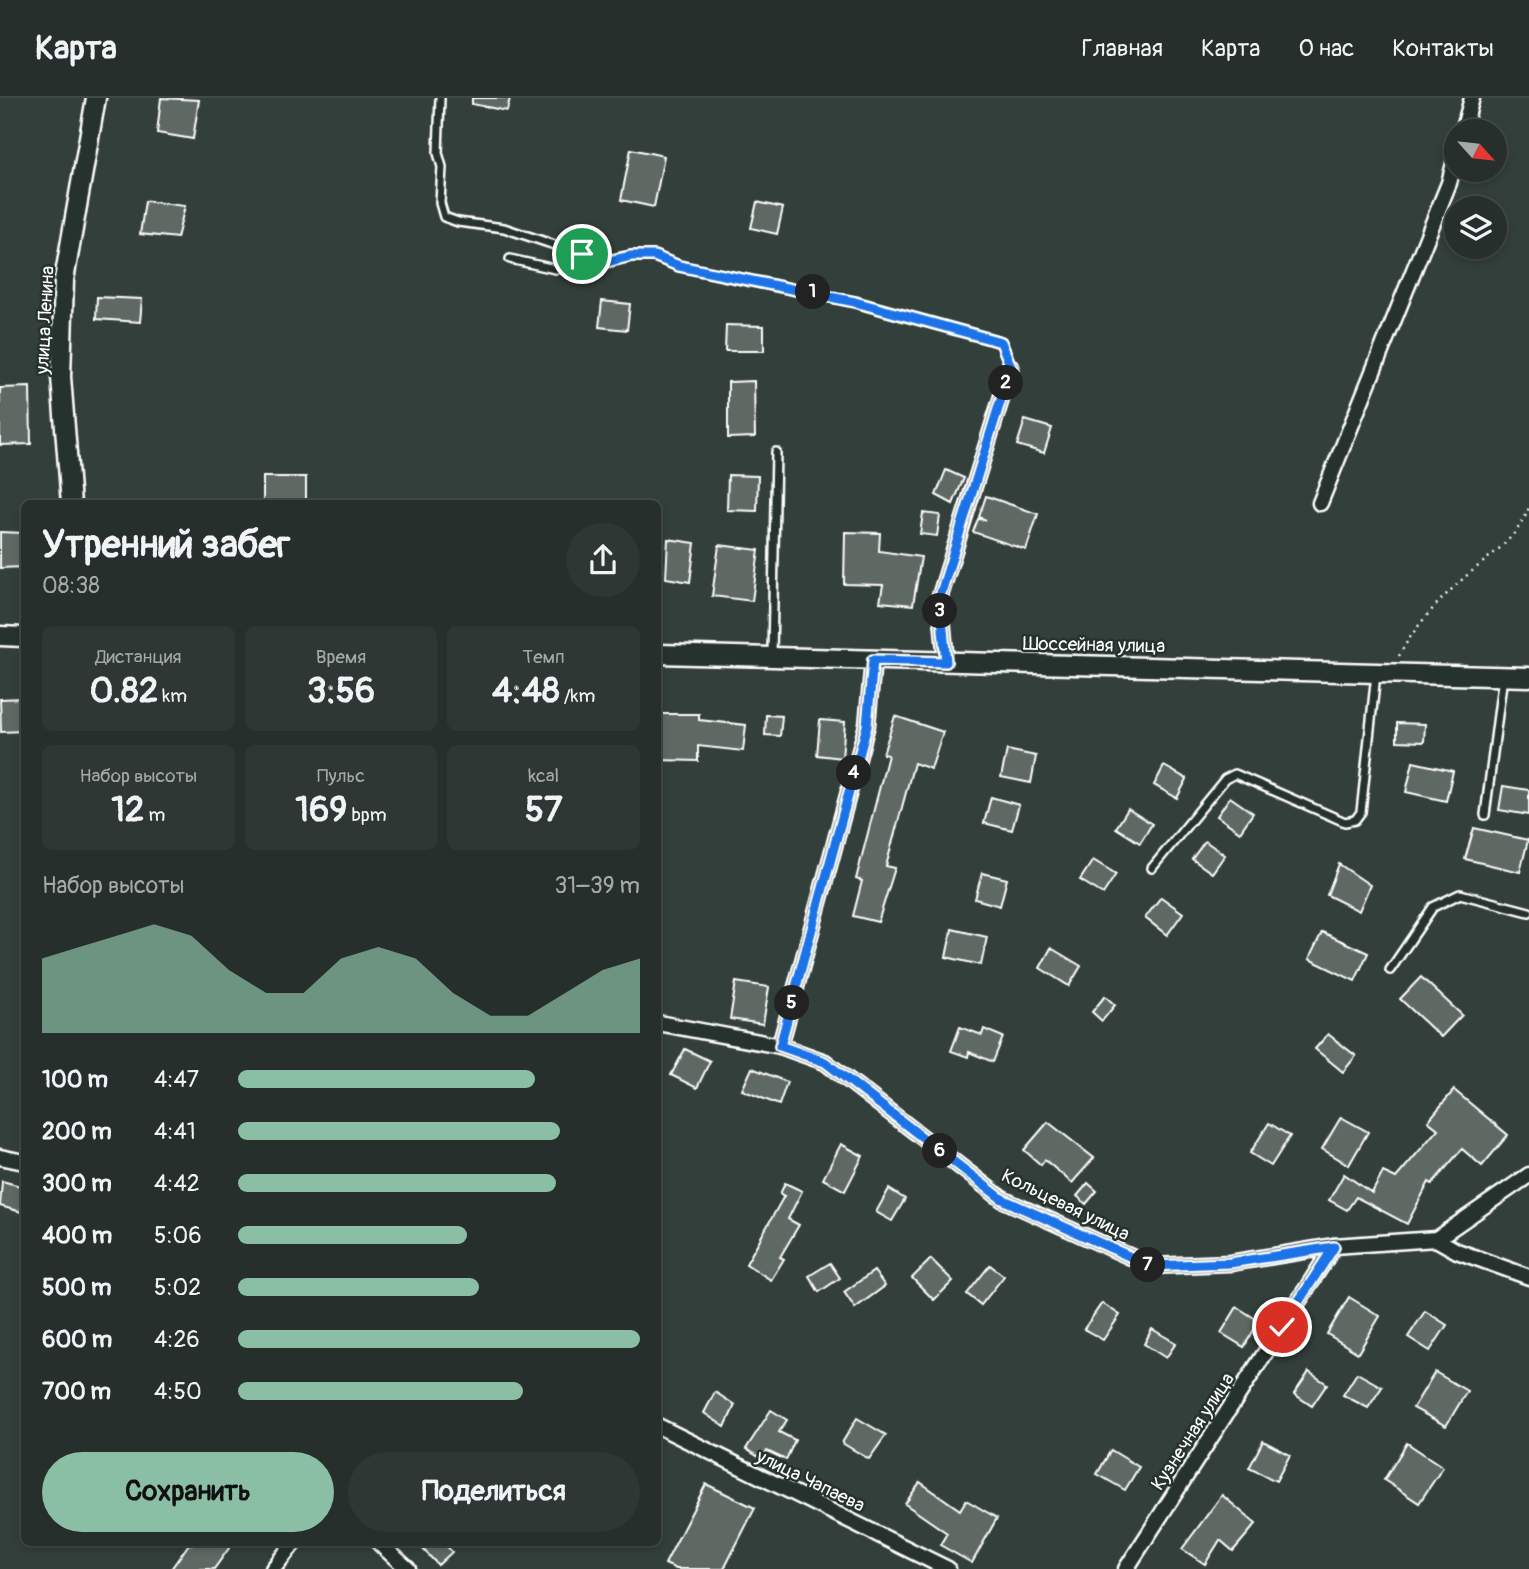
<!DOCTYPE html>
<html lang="ru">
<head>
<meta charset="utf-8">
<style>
	body { margin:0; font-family:Pangolin,sans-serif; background:#2e3734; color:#f1f3f6; height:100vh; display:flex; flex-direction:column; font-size:26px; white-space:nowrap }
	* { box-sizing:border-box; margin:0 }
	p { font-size:23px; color:#a4a9a9 }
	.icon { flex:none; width:38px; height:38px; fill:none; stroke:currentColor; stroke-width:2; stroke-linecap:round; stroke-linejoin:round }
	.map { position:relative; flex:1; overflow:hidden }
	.side { position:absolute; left:21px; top:402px; width:640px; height:1046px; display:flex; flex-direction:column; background:#262f2c; border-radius:10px; box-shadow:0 4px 10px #0003,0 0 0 2px #424a48 }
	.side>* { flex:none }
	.needle { width:46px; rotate:117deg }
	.controls { position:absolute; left:1444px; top:21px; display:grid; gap:14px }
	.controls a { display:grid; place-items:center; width:63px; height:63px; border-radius:50%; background:#262f2c; box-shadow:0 4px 10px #0003,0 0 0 2px #424a48; font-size:35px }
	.pin { position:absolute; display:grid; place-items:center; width:60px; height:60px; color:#fff; margin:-30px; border:4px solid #fff; border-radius:50%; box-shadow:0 2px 7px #0007 }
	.km { position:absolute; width:35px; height:35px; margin:-18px; border-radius:50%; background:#222; color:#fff; font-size:19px; line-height:35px; text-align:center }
	.round { display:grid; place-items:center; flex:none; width:74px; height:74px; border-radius:37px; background:#2e3734 }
	.overview { display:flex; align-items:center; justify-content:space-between; height:119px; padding:0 21px }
	h1 { font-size:38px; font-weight:700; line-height:52px }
	.stats { display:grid; grid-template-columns:repeat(3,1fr); gap:10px; height:119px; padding:7px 21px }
	.stats div { display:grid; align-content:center; border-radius:10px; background:#2e3734; text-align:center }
	.stats b { font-size:35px; font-weight:700 }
	.stats small { font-size:19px; font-weight:400 }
	.stats p { font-size:19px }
	.chart { height:196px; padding:14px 21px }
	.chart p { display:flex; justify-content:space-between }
	.chart svg { width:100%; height:126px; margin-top:7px; fill:#8abfa5; opacity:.7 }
	.button { display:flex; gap:14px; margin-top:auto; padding:14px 21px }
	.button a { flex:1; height:80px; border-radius:42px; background:#8abfa5; color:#111; font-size:28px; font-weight:700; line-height:80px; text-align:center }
	.button a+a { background:#2e3734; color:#f1f3f6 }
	ul { padding:0 21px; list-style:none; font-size:23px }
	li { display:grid; grid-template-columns:112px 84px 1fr; align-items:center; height:52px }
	li i { height:18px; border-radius:9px; background:#8abfa5 }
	header { display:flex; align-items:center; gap:42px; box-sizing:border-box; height:98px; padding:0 35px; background:#262f2c; border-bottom:2px solid #424a48 }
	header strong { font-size:33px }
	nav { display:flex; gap:38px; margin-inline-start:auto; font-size:24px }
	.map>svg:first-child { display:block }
	.building { fill:#5f6964; stroke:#fff; stroke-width:2 }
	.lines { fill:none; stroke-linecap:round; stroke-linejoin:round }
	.service-casing { stroke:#fff; stroke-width:12 }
	.minor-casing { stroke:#fff; stroke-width:19 }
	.tertiary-casing { stroke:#fff; stroke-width:23 }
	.path { stroke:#fff; stroke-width:2.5; stroke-dasharray:2 5; stroke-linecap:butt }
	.service { stroke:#26332d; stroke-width:7 }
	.minor { stroke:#26332d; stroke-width:14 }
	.tertiary { stroke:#26332d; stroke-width:18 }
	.route-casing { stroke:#fff; stroke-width:14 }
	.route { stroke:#1a73e8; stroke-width:9 }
	.labels { text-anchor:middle; stroke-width:5; stroke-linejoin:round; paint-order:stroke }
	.street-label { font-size:19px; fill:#fff; stroke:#26332d }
</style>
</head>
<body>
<header>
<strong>Карта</strong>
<nav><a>Главная</a><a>Карта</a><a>О нас</a><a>Контакты</a></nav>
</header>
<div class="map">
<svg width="1529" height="1471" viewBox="0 0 1529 1471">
	<rect width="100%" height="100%" fill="#333f3a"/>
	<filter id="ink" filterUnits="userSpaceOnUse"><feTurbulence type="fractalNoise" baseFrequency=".0143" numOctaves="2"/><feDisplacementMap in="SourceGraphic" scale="14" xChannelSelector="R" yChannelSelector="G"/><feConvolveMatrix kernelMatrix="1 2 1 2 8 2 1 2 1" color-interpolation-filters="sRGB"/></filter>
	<g filter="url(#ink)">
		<g class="building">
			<polygon points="161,0 199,2 193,41 157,35"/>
			<polygon points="472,0 510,0 507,13 472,6"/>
			<polygon points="631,51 664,58 654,109 621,102"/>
			<polygon points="145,103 185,108 177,140 140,136"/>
			<polygon points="757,104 783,110 777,136 751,130"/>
			<polygon points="97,199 142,201 140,224 96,221"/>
			<polygon points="602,203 630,206 627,232 599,229"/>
			<polygon points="726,227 764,228 764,253 725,253"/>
			<polygon points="754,283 755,339 728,340 728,284"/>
			<polygon points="30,289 31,346 0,347 0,290"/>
			<polygon points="1025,322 1052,330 1044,355 1017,347"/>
			<polygon points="946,372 964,380 953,406 936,397"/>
			<polygon points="728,377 758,378 757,413 727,412"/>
			<rect x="263" y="379" width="43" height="27"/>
			<polygon points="986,398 1038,416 1026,452 973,434 978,421 986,422 979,419"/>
			<polygon points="923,415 940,417 937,438 920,436"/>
			<polygon points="0,434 24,435 24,469 0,470"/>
			<polygon points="845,434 880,435 879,453 921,459 913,507 880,504 883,487 844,486"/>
			<polygon points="668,441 695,445 690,484 666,480"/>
			<polygon points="719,447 759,452 752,503 712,498"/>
			<polygon points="24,600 24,633 1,634 0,601"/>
			<polygon points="659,616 699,616 699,622 746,627 743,653 698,648 698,663 658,662"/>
			<polygon points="766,617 782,618 780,638 765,637"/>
			<polygon points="895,618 943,634 931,671 914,665 886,768 895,770 878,824 853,818 862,783 856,781 888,657 883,656"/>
			<polygon points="820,622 845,624 842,660 817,657"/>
			<polygon points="1397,625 1425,626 1424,644 1397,643"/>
			<polygon points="1007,652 1036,658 1031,685 1001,679"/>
			<polygon points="1413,664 1453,673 1446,703 1406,694"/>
			<polygon points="1164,668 1187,681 1177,700 1154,687"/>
			<polygon points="1503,688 1529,692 1529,717 1499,712"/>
			<polygon points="991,699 1019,707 1012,732 984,725"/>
			<polygon points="1230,699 1253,715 1240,734 1217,718"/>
			<polygon points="1128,711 1152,726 1140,745 1116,730"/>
			<polygon points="1474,730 1528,742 1520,774 1465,761"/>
			<polygon points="1205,743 1225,757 1212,775 1192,761"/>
			<polygon points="1093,762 1116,776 1103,796 1080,782"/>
			<polygon points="1339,766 1370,787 1359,813 1327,797"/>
			<polygon points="982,775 1007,781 1000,808 975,801"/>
			<polygon points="1161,799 1183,815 1167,837 1145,820"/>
			<polygon points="952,831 987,839 981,867 946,859"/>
			<polygon points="1322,834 1368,855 1355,883 1309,861"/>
			<polygon points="1051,850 1081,868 1069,888 1040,870"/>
			<polygon points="1421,879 1462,917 1441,939 1400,901"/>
			<polygon points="736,884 769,889 763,926 730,921"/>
			<polygon points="1105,898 1115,907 1102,923 1092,914"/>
			<polygon points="960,929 982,937 984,931 1003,939 993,964 969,954 968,959 951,953"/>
			<polygon points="1328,936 1356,958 1343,974 1315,951"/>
			<polygon points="685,951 710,963 697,990 671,977"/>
			<polygon points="752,970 787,984 779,1007 742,992"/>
			<polygon points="1454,992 1508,1037 1482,1068 1462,1051 1432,1086 1429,1084 1407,1126 1356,1099 1347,1112 1329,1102 1344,1076 1372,1095 1383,1074 1396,1080 1438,1031 1428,1023"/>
			<polygon points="1341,1019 1368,1034 1349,1067 1322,1051"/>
			<polygon points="1048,1024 1094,1060 1072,1085 1045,1062 1041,1067 1024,1052"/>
			<polygon points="1269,1025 1290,1038 1271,1068 1250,1055"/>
			<polygon points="841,1046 863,1058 845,1093 823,1081"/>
			<polygon points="2,1083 24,1089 21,1114 0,1108"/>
			<polygon points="785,1085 802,1093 788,1121 799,1127 780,1159 784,1161 771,1182 746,1166 784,1098 780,1096"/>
			<polygon points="1088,1085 1097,1093 1086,1106 1077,1098"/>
			<polygon points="889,1091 905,1101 892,1123 876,1114"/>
			<polygon points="931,1161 953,1183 934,1202 912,1180"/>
			<polygon points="830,1165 840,1180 819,1194 809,1178"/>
			<polygon points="990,1167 1004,1178 981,1207 967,1196"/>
			<polygon points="874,1173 885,1188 855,1210 844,1194"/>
			<polygon points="1349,1199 1380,1218 1358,1255 1327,1236"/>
			<polygon points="1102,1205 1120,1217 1103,1242 1084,1231"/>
			<polygon points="1237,1209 1259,1223 1244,1249 1221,1235"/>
			<polygon points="1425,1213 1447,1227 1430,1253 1408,1239"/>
			<polygon points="1152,1231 1176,1245 1166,1260 1144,1246"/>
			<polygon points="1309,1274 1327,1286 1312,1308 1294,1296"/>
			<polygon points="1435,1274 1467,1293 1446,1328 1413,1310"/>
			<polygon points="1357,1275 1382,1289 1368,1310 1343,1297"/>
			<polygon points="715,1294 735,1307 725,1329 704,1315"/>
			<polygon points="771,1312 787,1322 779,1334 795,1342 786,1362 767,1353 762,1361 746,1351"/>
			<polygon points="857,1320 886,1337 869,1361 842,1345"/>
			<polygon points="1263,1343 1290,1357 1276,1383 1249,1370"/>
			<polygon points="1407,1345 1443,1369 1419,1405 1384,1382"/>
			<polygon points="1111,1352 1139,1369 1125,1392 1097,1376"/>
			<polygon points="920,1384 960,1412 966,1402 997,1420 972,1465 940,1447 947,1435 905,1406"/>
			<polygon points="706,1386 755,1410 724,1471 676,1471 665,1466"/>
			<polygon points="1222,1397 1256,1426 1233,1453 1220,1442 1205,1466 1182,1451"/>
			<polygon points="189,1446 232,1446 214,1471 171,1471"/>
			<polygon points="418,1446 445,1446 452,1454 438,1467"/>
		</g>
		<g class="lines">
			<g class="service-casing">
				<g id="service">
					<polyline points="440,0 438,55 442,69 440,105 444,119 458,124 504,130 605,164"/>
					<polyline points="510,161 555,171 631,158 654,158 679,168 855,204 1001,244 1011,269"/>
					<polyline points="772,557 776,354"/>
					<polyline points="1485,717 1503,578"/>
					<polyline points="1152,770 1225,681 1235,676 1345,724 1355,722 1361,714 1376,576"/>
					<polyline points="1390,872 1433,809 1460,796 1529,814"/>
				</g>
			</g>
			<g class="minor-casing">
				<g id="minor">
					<polyline points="1463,33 1472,0"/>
					<polyline points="1320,405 1449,85 1456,58"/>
					<polyline points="946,564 940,498 1011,269"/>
					<polyline points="658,925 780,948 825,964 1002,1101 1151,1168 1230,1165 1334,1148"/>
					<polyline points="780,948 867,627 873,562"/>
					<polyline points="0,1059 24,1064"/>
					<polyline points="1436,1141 1457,1153 1529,1179"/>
					<polyline points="658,1328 948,1471"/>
					<polyline points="380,1446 408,1471"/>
					<polyline points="273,1471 293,1446"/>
					<polyline points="1126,1471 1334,1148 1436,1141 1529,1077"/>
				</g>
			</g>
			<g class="tertiary-casing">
				<g id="tertiary">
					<polyline points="71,406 61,279 64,182 96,0"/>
					<polyline points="0,538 24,539"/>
					<polyline points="658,556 1529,579"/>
				</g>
			</g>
			<path class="path" d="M1399,558c15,-29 41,-57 66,-79 23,-20 54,-39 64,-70"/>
			<use href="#service" class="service"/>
			<use href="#minor" class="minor"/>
			<use href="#tertiary" class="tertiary"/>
		</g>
	</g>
	<g class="lines" filter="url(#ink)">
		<g class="route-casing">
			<polyline id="route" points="582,156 606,164 631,158 654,158 679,168 855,204 1001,244 1011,269 940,498 946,564 873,562 867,628 780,948 825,964 1002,1101 1151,1168 1230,1165 1334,1149 1282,1229"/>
		</g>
		<use href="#route" class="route"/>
	</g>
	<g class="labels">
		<g class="street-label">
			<text transform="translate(44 222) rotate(-87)" y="7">улица Ленина</text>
			<text transform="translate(1094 546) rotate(1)" y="7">Шоссейная улица</text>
			<text transform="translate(1066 1106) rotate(26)" y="7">Кольцевая улица</text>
			<text transform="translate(1192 1333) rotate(-57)" y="7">Кузнечная улица</text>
			<text transform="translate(811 1382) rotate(26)" y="7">улица Чапаева</text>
		</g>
	</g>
</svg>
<div class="controls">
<a><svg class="needle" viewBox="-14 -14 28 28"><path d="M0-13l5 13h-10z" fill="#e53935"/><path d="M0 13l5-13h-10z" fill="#a4a9a9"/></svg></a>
<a><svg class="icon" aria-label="layers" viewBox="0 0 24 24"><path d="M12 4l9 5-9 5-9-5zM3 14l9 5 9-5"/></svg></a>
</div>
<div class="pin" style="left:582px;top:156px;background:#1e9e55"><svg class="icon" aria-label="arrive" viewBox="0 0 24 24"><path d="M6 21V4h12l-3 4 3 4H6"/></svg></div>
<div class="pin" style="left:1282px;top:1229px;background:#d93025"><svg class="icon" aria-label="check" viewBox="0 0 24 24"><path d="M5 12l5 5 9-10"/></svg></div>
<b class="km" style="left:813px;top:194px">1</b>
<b class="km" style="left:1006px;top:285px">2</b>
<b class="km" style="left:940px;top:513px">3</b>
<b class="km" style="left:854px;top:675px">4</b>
<b class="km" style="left:792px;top:905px">5</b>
<b class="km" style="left:940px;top:1053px">6</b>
<b class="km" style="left:1148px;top:1167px">7</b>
<section class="side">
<div class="overview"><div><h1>Утренний забег</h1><p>08:38</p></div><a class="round"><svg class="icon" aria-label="share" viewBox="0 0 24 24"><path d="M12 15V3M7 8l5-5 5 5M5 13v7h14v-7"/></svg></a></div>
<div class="stats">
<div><p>Дистанция</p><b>0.82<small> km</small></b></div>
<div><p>Время</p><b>3:56</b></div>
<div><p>Темп</p><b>4:48<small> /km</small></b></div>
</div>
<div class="stats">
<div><p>Набор высоты</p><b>12<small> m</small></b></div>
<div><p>Пульс</p><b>169<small> bpm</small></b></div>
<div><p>kcal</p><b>57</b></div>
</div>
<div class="chart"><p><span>Набор высоты</span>31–39 m</p>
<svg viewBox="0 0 160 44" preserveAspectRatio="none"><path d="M0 44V18L10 14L20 10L30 6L40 10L50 22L60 30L70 30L80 18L90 14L100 18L110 30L120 38L130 38L140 30L150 22L160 18V44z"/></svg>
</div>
<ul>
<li><b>100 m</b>4:47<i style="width:74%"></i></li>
<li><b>200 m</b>4:41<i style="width:80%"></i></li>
<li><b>300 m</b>4:42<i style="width:79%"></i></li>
<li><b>400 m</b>5:06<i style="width:57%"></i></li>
<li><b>500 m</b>5:02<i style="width:60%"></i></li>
<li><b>600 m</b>4:26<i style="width:100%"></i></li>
<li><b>700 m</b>4:50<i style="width:71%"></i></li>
</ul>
<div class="button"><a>Сохранить</a><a>Поделиться</a></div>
</section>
</div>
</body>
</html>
